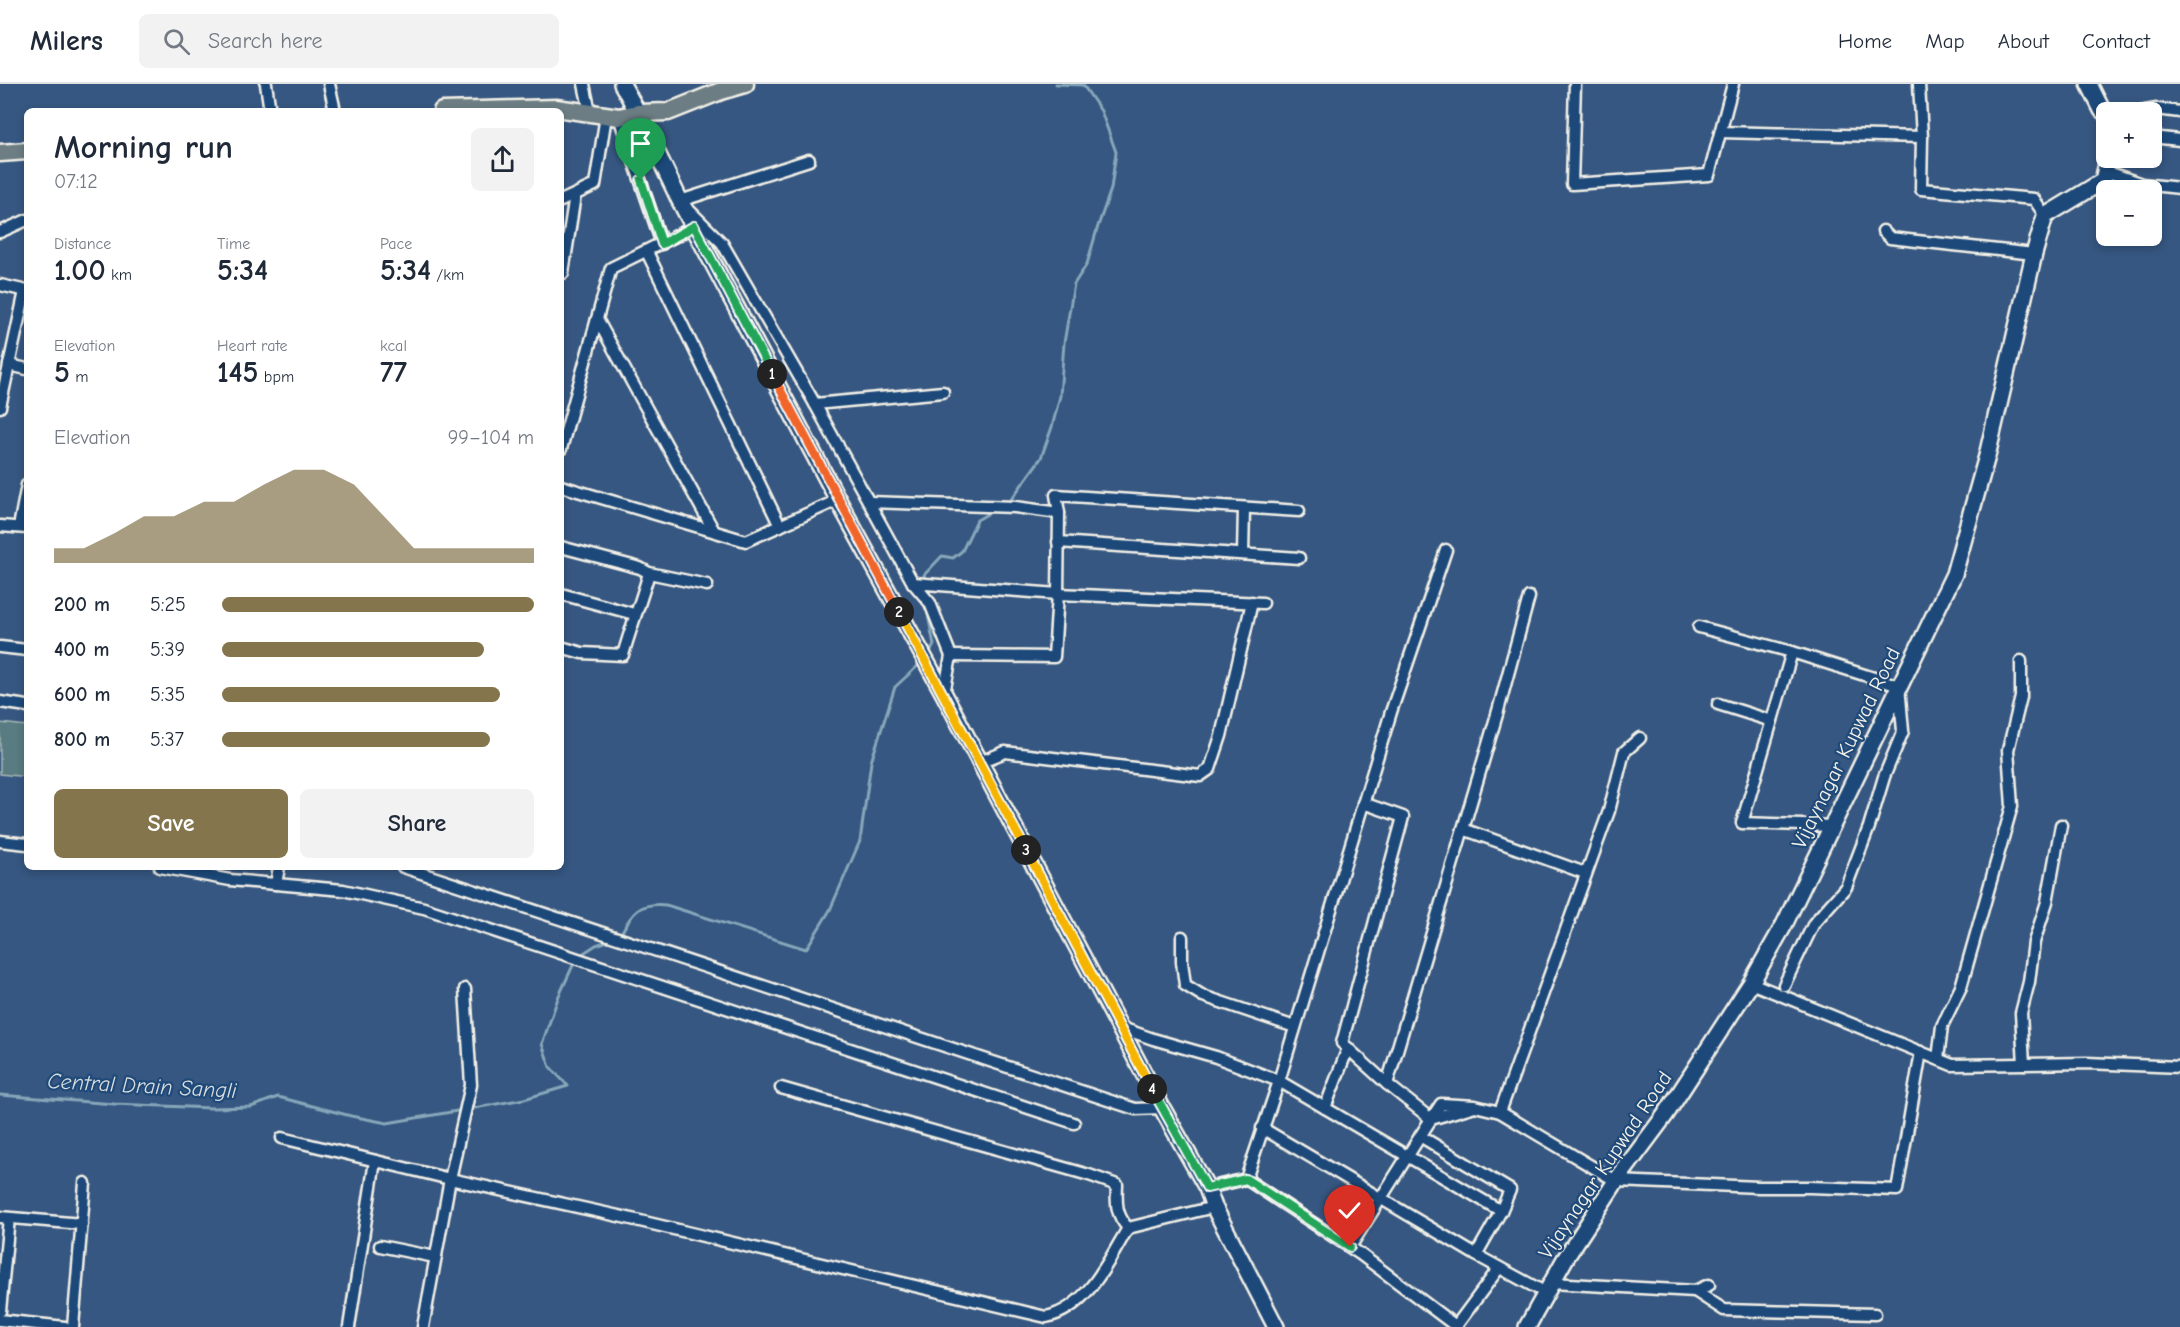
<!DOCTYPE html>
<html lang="en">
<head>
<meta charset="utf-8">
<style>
	body { margin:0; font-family:"Comic Neue",sans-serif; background:#f2f2f3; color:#1f2937; height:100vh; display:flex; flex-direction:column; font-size:22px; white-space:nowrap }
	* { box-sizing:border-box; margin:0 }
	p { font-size:20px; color:#747a83 }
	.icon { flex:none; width:33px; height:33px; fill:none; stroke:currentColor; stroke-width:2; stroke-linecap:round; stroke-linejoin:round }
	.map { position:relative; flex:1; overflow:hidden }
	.panel { position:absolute; left:24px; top:24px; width:540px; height:762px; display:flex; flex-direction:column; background:#fff; border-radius:9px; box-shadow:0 3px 9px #0003 }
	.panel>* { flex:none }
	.tools { position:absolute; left:2096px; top:18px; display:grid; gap:12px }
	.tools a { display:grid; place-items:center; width:66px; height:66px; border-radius:9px; background:#fff; box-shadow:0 3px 9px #0003; font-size:30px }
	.pin { position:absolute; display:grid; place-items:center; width:51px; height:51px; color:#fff; margin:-62px -26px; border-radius:50% 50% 50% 0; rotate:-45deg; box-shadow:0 0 6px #0007 }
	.pin .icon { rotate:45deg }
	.km { position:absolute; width:30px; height:30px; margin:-15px; border-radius:50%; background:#222; color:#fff; font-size:16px; line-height:30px; text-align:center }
	.round { display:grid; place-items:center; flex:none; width:63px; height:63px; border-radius:9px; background:#f2f2f3 }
	.summary { display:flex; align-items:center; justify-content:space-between; height:102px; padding:0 30px }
	h1 { font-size:33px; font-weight:600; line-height:45px }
	.figures { display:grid; grid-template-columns:repeat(3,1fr); gap:9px; height:102px; padding:6px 30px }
	.figures div { display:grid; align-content:center }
	.figures b { font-size:30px; font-weight:600 }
	.figures small { font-size:16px; font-weight:400 }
	.figures p { font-size:16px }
	.chart { height:168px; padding:12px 30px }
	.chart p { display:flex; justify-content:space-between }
	.chart svg { width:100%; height:108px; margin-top:6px; fill:#84754c; opacity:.7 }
	.primary-button { display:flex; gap:12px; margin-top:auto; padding:12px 30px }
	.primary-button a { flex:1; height:69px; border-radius:9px; background:#84754c; color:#fff; font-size:24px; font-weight:600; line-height:69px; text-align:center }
	.primary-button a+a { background:#f2f2f3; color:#1f2937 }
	ul { padding:0 30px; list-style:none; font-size:20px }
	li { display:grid; grid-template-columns:96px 72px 1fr; align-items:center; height:45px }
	li i { height:15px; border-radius:8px; background:#84754c }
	header { display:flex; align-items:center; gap:36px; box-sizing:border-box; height:84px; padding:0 30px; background:#fff; border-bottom:2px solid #e0e1e3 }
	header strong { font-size:28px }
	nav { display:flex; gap:33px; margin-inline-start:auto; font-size:21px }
	.search { width:420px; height:54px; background:#f2f2f3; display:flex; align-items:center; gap:15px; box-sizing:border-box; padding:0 21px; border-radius:9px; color:#747a83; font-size:22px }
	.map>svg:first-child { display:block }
	.green { fill:#597c81; stroke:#a6b6b4; stroke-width:1.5 }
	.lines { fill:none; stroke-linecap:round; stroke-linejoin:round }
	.stream { stroke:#87a7ba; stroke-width:3 }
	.street-casing { stroke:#f4f1e8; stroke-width:15 }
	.secondary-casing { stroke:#f4f1e8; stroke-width:20 }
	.primary-casing { stroke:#f4f1e8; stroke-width:21 }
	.street { stroke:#1f4a7a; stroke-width:10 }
	.secondary { stroke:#1f4a7a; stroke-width:15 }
	.primary { stroke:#6c7e84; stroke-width:16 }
	.split-1-casing { stroke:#fff; stroke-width:12 }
	.split-2-casing { stroke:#fff; stroke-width:12 }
	.split-3-casing { stroke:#fff; stroke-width:12 }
	.split-4-casing { stroke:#fff; stroke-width:12 }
	.split-5-casing { stroke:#fff; stroke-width:12 }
	.split-1 { stroke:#22a559; stroke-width:8 }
	.split-2 { stroke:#f0652b; stroke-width:8 }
	.split-3 { stroke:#f5b400; stroke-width:8 }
	.split-4 { stroke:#f5b400; stroke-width:8 }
	.split-5 { stroke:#22a559; stroke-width:8 }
	.labels { text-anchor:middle; stroke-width:4.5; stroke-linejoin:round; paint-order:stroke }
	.street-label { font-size:21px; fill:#f4f1e8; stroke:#1f4a7a }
	.water-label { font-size:22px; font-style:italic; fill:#d9dedd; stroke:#1f4a7a }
</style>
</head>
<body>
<header>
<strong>Milers</strong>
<div class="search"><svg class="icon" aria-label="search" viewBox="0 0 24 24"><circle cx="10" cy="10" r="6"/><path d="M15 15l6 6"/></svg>Search here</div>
<nav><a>Home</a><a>Map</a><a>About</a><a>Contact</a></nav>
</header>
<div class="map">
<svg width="2180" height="1243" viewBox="0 0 2180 1243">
	<rect width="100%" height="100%" fill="#365781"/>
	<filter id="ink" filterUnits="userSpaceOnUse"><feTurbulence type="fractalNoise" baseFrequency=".0167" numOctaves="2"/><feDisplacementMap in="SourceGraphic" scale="12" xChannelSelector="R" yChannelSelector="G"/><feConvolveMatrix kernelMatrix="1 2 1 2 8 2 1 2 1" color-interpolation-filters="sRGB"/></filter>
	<g filter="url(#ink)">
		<polygon class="green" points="0,639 27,642 27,693 0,690"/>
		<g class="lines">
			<g class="stream">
				<polyline points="1007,419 1010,417 1041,374 1052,343 1060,312 1064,259 1074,200 1087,180 1098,142 1111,105 1116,68 1101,27 1083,1 1056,0"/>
				<polyline points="924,497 924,491 942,472 953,474 962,467 977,436 996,425"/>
				<polyline points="926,521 934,561 929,570"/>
				<path d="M619,853c13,-23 18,-35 47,-32l140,44 24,-39 30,-69 11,-79 24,-75 26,-24"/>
				<polyline points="579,872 596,861 611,856"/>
				<polyline points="0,1011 114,1020 211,1024 251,1023 278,1013 351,1032 387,1039 463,1026"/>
				<polyline points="469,1025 524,1015 568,1002 550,983 542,960 558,914 575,877"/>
			</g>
			<g class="street-casing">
				<g id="street">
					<polyline points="266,0 270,27"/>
					<polyline points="329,0 335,27"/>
					<polyline points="584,0 590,28"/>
					<polyline points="1575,0 1572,100 1709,91 1733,0"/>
					<polyline points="1919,0 1922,53 1921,105 2034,115 2045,132"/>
					<polyline points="2139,28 2157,25 2180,28"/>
					<polyline points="619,33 662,160"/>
					<polyline points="1721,48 1922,53"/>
					<polyline points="2151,53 2180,56"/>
					<polyline points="809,76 680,117 722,159 815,320 913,499 930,519 951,572 944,610"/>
					<polyline points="2105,87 2142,100 2180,104"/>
					<polyline points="561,117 595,101 606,32"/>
					<polyline points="1883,147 1890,154 2034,170"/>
					<polyline points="0,148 27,136"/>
					<polyline points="647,168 780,442"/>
					<polyline points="561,189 563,189 575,111"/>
					<polyline points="0,201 27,207"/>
					<polyline points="597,235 714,447"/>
					<polyline points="9,281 27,285"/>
					<polyline points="815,320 943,308"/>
					<polyline points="0,323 25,207"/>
					<polyline points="561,365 611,184 694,143"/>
					<polyline points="561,402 746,457 838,416"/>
					<polyline points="869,418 1015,423 1059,429 1056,411 1299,427"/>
					<polyline points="0,442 27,444"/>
					<polyline points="19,443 27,401"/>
					<polyline points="1058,458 1299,474"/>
					<polyline points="561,463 640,484 649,489 707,501"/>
					<polyline points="1446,466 1391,628 1279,997 1501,1127 1476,1171"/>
					<polyline points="1243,470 1244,424"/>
					<polyline points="913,499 1058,510 1263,519"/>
					<polyline points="561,510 634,530"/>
					<polyline points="1699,543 1792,568"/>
					<polyline points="0,563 27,566"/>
					<path d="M561,563l21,6 41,2c8,-28 18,-54 26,-82"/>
					<polyline points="951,572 1054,573 1058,510 1059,429"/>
					<polyline points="0,618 27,622"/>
					<polyline points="1718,620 1772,637"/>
					<polyline points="980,678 1005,668 1200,692 1210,685 1221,652 1252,518"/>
					<polyline points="1363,719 1403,733 1342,959 1387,1000"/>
					<polyline points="1463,745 1498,627 1529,513"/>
					<polyline points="0,757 27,760"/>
					<polyline points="160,783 230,796 276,800"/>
					<polyline points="279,783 276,800 343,806 424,824 1074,1039"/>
					<polyline points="403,783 1135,1025 1162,1024"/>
					<polyline points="1182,853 1182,878 1185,901 1203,912 1295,943"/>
					<polyline points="1751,899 1952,981 2087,979 2180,983"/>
					<polyline points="1784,901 1814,839 1846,803 1869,743 1884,693 1903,647 1899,602 1792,568 1742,739 1832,742"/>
					<polyline points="1119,943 1153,955 1216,973 1279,997 1246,1095 1207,1104"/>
					<polyline points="1938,975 1942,942 1961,903 2012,722 2008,666 2021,613 2021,577"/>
					<polyline points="2024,980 2021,929 2029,898 2034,858 2047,818 2061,741"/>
					<path d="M781,1004l308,87 28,10c-1,18 -1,30 11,43"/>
					<polyline points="1475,1022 1431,1035 1441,1020 1475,1022 1500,1028 1616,1097 1759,1103 1809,1103 1897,1106 1921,968"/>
					<polyline points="1325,1024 1348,964"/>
					<polyline points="1500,1028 1609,727 1624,668 1640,654"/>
					<polyline points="1262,1044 1476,1171 1546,1209"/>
					<polyline points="1420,1052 1510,1106 1501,1127"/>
					<path d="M282,1054l168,41 173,38 423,100c41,-8 63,-57 82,-89l86,-21"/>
					<polyline points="1246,1095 1360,1170 1457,1243"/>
					<polyline points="0,1133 82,1140"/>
					<polyline points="380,1162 435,1173"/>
					<polyline points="1350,1163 1431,1035 1387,1000 1463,745 1585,789"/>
					<polyline points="1551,1199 1695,1207 1709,1201"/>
					<polyline points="1695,1207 1724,1226 1875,1230"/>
					<polyline points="0,1227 9,1134"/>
					<polyline points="0,1236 65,1243"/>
					<polyline points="1456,1242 1499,1184"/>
					<polyline points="73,1243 85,1099"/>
					<polyline points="349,1243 375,1077"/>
					<polyline points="423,1243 450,1095 471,1001 465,905"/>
				</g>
			</g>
			<g class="secondary-casing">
				<g id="secondary">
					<polyline points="622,0 638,29 680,117 838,416 944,610 1162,1024 1207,1104 1214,1123 1276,1243"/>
					<polyline points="2089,0 2102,26 2106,29"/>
					<polyline points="1527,1243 1565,1175 1616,1097 1666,1030 1751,899 1784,841 1954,490 1987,372 2034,170 2045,132 2103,97 2108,74"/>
				</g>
			</g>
			<g class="primary-casing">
				<g id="primary">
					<polyline points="442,27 556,24 619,33 638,29 668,28 721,7 745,0"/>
					<polyline points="0,69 27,67"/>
				</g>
			</g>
			<use href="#street" class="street"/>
			<use href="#secondary" class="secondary"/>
			<use href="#primary" class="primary"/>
		</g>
	</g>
	<g class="lines" filter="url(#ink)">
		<g class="split-1-casing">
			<polyline id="split-1" points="641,96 662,160 694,142 772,290"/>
		</g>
		<g class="split-2-casing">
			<polyline id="split-2" points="772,290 899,528"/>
		</g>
		<g class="split-3-casing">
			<polyline id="split-3" points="899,528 1026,766"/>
		</g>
		<g class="split-4-casing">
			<polyline id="split-4" points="1026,766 1152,1005"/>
		</g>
		<g class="split-5-casing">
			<polyline id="split-5" points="1152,1005 1207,1104 1246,1095 1350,1163"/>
		</g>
		<use href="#split-1" class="split-1"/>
		<use href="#split-2" class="split-2"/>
		<use href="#split-3" class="split-3"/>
		<use href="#split-4" class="split-4"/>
		<use href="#split-5" class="split-5"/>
	</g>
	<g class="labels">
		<g class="street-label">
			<text transform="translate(1846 664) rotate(-64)" y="7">Vijaynagar Kupwad Road</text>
			<text transform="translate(1605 1081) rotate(-56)" y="7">Vijaynagar Kupwad Road</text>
		</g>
		<g class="water-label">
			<text transform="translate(142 1001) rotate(3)" y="8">Central Drain Sangli</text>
		</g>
	</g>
</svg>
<div class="tools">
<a>+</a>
<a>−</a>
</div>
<div class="pin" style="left:641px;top:96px;background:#1e9e55"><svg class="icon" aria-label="arrive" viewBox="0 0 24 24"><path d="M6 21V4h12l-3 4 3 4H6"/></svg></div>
<div class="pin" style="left:1350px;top:1163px;background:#d93025"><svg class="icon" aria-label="check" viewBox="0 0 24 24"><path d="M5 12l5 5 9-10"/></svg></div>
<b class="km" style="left:772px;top:290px">1</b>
<b class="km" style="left:899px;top:528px">2</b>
<b class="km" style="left:1026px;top:766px">3</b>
<b class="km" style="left:1152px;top:1005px">4</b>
<section class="panel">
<div class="summary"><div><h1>Morning run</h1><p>07:12</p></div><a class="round"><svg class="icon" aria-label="share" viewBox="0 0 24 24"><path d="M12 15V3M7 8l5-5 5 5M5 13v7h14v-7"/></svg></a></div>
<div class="figures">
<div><p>Distance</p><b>1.00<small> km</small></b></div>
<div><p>Time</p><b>5:34</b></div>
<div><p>Pace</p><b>5:34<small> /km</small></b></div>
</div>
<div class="figures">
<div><p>Elevation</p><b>5<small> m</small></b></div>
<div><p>Heart rate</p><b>145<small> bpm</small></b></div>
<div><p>kcal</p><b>77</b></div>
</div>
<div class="chart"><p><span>Elevation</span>99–104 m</p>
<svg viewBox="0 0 160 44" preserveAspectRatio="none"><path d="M0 44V38L10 38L20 32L30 25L40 25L50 19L60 19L70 12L80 6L90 6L100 12L110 25L120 38L130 38L140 38L150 38L160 38V44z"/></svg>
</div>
<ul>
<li><b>200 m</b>5:25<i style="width:100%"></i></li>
<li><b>400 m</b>5:39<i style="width:84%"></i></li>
<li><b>600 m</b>5:35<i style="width:89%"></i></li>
<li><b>800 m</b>5:37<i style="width:86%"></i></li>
</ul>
<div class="primary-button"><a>Save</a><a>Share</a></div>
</section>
</div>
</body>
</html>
